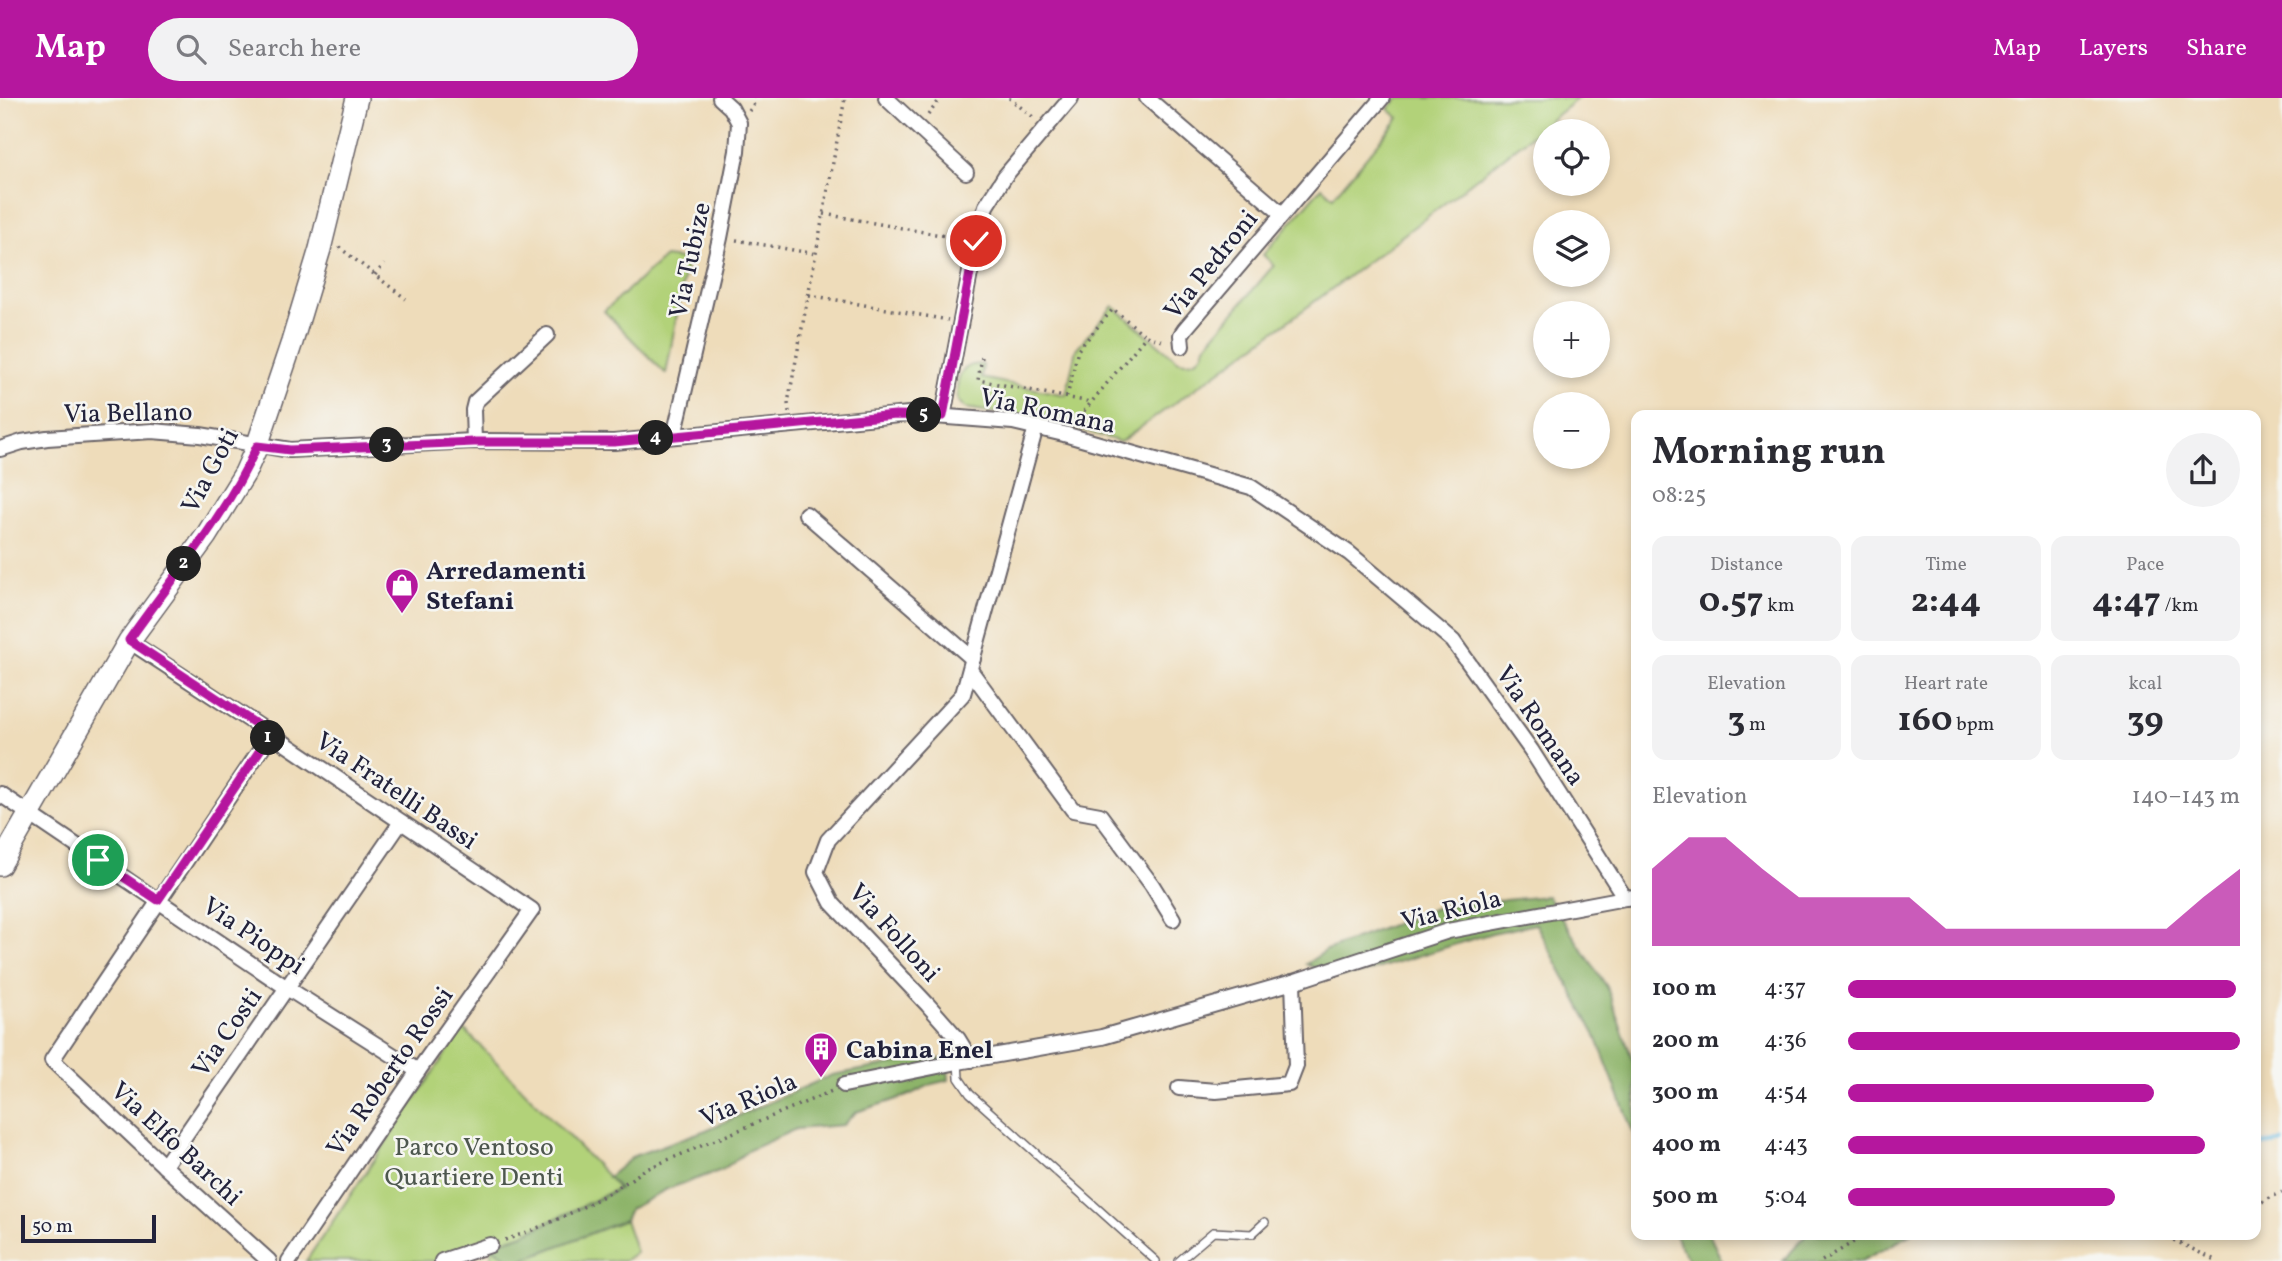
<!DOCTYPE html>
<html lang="en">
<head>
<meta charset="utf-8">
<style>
	body { margin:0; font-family:Vollkorn,serif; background:#f2f2f3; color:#2b2b33; height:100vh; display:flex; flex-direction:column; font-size:26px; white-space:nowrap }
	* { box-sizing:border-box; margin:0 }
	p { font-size:23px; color:#7c7c81 }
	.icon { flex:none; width:38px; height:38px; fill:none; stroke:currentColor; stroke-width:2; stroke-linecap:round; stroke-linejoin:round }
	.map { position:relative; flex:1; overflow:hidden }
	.sheet { position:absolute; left:1631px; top:312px; width:630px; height:830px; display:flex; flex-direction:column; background:#fff; border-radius:14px; box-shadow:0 4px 10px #0003 }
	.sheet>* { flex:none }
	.controls { position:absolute; left:1533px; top:21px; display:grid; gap:14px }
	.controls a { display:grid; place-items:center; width:77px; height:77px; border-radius:50%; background:#fff; box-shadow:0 4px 10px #0003; font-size:35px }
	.scale { position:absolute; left:21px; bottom:18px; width:135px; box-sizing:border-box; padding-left:7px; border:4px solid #22223b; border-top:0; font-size:19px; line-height:24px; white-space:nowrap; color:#22223b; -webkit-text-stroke:5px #f6f6f2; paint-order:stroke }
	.pin { position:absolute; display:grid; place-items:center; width:60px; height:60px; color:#fff; margin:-30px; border:4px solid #fff; border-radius:50%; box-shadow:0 2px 7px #0007 }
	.km { position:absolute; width:35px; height:35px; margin:-18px; border-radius:50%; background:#222; color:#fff; font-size:19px; line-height:35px; text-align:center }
	.round { display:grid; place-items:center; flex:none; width:74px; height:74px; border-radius:37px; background:#f2f2f3 }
	.summary { display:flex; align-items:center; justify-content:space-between; height:119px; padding:0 21px }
	h1 { font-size:38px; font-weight:700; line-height:52px }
	.metrics { display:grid; grid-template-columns:repeat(3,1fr); gap:10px; height:119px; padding:7px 21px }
	.metrics div { display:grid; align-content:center; border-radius:14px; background:#f2f2f3; text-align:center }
	.metrics b { font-size:35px; font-weight:700 }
	.metrics small { font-size:19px; font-weight:400 }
	.metrics p { font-size:19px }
	.chart { height:196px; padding:14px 21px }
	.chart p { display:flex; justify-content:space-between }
	.chart svg { width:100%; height:126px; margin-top:7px; fill:#b5179e; opacity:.7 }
	ul { padding:0 21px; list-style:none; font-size:23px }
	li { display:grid; grid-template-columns:112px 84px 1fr; align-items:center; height:52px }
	li i { height:18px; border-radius:9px; background:#b5179e }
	header { display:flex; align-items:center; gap:42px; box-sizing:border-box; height:98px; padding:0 35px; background:#b5179e; color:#fff }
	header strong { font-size:33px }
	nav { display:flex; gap:38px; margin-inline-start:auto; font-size:24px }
	.search { width:490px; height:63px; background:#f2f2f3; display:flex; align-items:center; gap:18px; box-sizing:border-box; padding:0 24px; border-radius:38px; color:#7c7c81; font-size:26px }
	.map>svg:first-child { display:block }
	.green { fill:#b2d279; stroke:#6a7a5a; stroke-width:2 }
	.forest { fill:#8db469; stroke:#586b52; stroke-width:2 }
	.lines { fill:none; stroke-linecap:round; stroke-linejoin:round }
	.stream { stroke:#62b7df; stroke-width:5 }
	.lane-casing { stroke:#696367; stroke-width:10 }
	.street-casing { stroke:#696367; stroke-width:18 }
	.secondary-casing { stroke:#696367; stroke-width:24 }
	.path { stroke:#696367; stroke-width:3.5; stroke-dasharray:2 5; stroke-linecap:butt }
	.lane { stroke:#fff; stroke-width:7 }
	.street { stroke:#fff; stroke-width:14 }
	.secondary { stroke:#fff; stroke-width:21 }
	.route-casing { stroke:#fff; stroke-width:14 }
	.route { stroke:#b5179e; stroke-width:9 }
	.labels { text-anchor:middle; stroke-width:5; stroke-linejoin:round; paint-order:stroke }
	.street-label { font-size:26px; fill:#22223b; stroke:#f6f6f2 }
	.poi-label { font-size:26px; font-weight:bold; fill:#22223b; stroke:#f6f6f2; text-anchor:start }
	.park-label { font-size:26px; fill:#4d574e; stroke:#f6f6f2 }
</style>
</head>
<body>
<header>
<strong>Map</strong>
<div class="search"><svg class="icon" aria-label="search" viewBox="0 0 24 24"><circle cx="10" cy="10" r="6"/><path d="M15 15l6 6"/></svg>Search here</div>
<nav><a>Map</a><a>Layers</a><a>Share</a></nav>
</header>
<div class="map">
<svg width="2282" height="1163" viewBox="0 0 2282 1163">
	<rect width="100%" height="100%" fill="#f6f6f2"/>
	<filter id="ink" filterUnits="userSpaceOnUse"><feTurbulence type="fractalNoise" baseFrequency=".0143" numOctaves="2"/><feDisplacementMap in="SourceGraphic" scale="14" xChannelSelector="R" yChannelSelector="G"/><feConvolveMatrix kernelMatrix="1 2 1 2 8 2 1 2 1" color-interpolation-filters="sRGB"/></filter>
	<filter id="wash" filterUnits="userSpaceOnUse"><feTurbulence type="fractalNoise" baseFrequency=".00686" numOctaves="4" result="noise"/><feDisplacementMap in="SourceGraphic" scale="28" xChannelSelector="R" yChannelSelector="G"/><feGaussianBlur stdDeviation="1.57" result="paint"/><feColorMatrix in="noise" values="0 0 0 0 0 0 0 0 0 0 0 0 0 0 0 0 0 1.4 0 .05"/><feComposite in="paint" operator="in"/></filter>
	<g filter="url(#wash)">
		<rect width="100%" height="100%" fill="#eedcba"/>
		<g class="green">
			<path d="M1398,0h180c-149,120 -301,234 -458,344l-63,-20 -92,-14 -7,-7c-3,-19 2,-40 25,-36l-2,13 85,17 10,-46 37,-43 64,54c13,5 26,0 28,-14l69,-81 -11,-10 59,-68 11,10 66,-79 -11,-9z"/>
			<polygon points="665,159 687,162 666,276 604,213"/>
			<polygon points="463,930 619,1090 524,1136 491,1147 511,1163 493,1163 490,1148 442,1163 306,1163"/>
			<polygon points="625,1122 636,1154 624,1163 519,1163"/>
		</g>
		<g class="forest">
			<polygon points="1547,798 1607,889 1636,972 1636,1042 1595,936 1536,826 1492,835 1363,875 1334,879 1306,866 1327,852 1441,808"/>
			<polygon points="924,961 947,961 949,982 932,986 907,998 856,1014 843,1027 796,1031 749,1052 722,1072 667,1091 630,1111 625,1122 519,1163 511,1163 490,1147 524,1136 619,1091 608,1079 634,1058 706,1032 832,977"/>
			<polygon points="1674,1136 1709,1136 1722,1163 1689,1163"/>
			<polygon points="1807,1136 1912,1136 1861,1163 1783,1163"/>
		</g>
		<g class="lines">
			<polyline class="stream" points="2256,1048 2282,1044"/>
		</g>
	</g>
	<g filter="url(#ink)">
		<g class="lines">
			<g class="lane-casing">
				<g id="lane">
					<polyline points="958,964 959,980 970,996 1156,1163"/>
					<polyline points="1179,1163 1213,1134 1252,1136 1265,1124"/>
				</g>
			</g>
			<g class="street-casing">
				<g id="street">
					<polyline points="886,0 966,74"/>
					<polyline points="1147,0 1282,116"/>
					<polyline points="1182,248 1181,237 1185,231 1382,0"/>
					<polyline points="943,318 976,143 986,108 1005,78 1071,0"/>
					<polyline points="674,338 720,140 737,53 739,25 731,10 720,0"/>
					<polyline points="474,343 473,312 475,304 547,237"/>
					<polyline points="0,351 22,344 47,340 152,333 200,337 290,352 474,343 614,344 909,316 1013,324 1064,336 1251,389 1349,455 1453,543 1531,652 1625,800 1636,799"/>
					<polyline points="806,416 973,561"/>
					<polyline points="129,543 271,636 532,812 418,973 289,1163"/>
					<polyline points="970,572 1073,712 1100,717 1152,787 1173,821"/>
					<polyline points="0,696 287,890 418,973"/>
					<polyline points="971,962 958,941 928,907 832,805 816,774 828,742 963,596 1036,329"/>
					<polyline points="844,987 958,964 1102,939 1293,884 1448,833 1625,800"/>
					<polyline points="1179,990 1216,993 1289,986 1296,968 1293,884"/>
					<polyline points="164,1068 401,724"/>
					<polyline points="269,1163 164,1068 52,962 271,636"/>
					<polyline points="442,1163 490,1147"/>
				</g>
			</g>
			<g class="secondary-casing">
				<polyline id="secondary" points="0,767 129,543 206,438 245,375 257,348 292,244 320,151 357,0"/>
			</g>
			<g class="path">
				<polyline points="1009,0 1033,19"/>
				<polyline points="749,13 753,8 755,0"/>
				<polyline points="928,17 941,0"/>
				<polyline points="824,116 963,141"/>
				<polyline points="736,142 816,156"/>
				<polyline points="339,149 406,201"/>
				<polyline points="375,177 384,166"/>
				<polyline points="809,197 948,222"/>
				<polyline points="982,259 978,282 1090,304"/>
				<polyline points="1067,299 1078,252 1113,211 1146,238"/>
				<polyline points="789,314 788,305 845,0"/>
				<polyline points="1075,324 1146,238 1166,244"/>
				<polyline points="2256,1107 2282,1094"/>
				<polyline points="2161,1136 2217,1163"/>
				<path d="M505,1142c45,-15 101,-42 139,-70l188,-79"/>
				<polyline points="1822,1163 1867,1136"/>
			</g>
			<use href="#lane" class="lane"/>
			<use href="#street" class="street"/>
			<use href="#secondary" class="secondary"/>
		</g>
	</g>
	<g class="lines" filter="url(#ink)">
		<g class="route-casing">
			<path id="route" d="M98,762l60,40 113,-166 -142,-94c44,-63 96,-122 128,-194l33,4 184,-8h140l281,-27 48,1 33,-175"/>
		</g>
		<use href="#route" class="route"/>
	</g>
	<defs>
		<g id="shop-pin" transform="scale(1.75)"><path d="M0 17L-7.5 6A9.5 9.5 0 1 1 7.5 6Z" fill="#b5179e" stroke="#f6f6f2"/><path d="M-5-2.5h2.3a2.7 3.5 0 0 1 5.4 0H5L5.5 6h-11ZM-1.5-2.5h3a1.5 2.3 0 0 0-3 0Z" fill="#fff"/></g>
		<g id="building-pin" transform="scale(1.75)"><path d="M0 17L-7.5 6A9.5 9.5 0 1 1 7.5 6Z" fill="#b5179e" stroke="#f6f6f2"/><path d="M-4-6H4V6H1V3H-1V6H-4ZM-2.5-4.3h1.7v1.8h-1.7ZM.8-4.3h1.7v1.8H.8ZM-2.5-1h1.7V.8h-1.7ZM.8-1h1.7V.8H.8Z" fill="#fff"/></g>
	</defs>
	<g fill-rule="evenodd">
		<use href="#shop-pin" x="402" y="487"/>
		<use href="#building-pin" x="821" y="951"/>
	</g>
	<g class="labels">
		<g class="street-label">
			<text transform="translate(689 162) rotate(-78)" y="9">Via Tubize</text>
			<text transform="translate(1210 166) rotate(-51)" y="9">Via Pedroni</text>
			<text transform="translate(1048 312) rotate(12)" y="9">Via Romana</text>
			<text transform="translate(128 314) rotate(-1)" y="9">Via Bellano</text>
			<text transform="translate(209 372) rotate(-62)" y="9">Via Goti</text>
			<text transform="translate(1541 627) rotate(56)" y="9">Via Romana</text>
			<text transform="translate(397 692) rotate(34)" y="9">Via Fratelli Bassi</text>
			<text transform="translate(1451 811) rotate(-14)" y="9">Via Riola</text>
			<text transform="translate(895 834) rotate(48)" y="9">Via Folloni</text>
			<text transform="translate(254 837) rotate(34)" y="9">Via Pioppi</text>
			<text transform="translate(226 934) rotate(-55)" y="9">Via Costi</text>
			<text transform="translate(389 973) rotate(-55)" y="9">Via Roberto Rossi</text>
			<text transform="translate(748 1001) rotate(-23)" y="9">Via Riola</text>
			<text transform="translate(177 1045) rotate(43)" y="9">Via Elfo Barchi</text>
		</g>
		<g class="poi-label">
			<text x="426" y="481">Arredamenti<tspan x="426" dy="30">Stefani</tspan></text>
			<text x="846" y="960">Cabina Enel</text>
		</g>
		<g class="park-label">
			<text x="474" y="1057">Parco Ventoso<tspan x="474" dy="30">Quartiere Denti</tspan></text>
		</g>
	</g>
</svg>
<div class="controls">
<a><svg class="icon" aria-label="locate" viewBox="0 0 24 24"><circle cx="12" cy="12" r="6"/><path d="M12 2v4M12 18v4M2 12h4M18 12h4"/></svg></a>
<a><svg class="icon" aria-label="layers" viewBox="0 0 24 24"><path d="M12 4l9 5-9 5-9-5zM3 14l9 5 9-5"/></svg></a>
<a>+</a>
<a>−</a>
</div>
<div class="scale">50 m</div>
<div class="pin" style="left:98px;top:762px;background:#1e9e55"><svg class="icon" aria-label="arrive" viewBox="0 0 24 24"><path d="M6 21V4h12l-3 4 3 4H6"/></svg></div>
<div class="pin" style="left:976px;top:143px;background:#d93025"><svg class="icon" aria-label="check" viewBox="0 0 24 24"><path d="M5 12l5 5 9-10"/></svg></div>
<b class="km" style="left:268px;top:640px">1</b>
<b class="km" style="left:184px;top:466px">2</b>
<b class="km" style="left:387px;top:347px">3</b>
<b class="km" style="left:656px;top:340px">4</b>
<b class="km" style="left:924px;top:317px">5</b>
<section class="sheet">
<div class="summary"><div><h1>Morning run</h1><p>08:25</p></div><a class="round"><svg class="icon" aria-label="share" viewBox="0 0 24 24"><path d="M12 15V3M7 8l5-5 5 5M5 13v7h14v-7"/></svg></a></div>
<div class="metrics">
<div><p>Distance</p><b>0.57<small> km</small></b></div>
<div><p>Time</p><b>2:44</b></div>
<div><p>Pace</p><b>4:47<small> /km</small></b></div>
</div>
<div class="metrics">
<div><p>Elevation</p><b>3<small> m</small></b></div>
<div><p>Heart rate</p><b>160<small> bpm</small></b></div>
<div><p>kcal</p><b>39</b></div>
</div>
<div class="chart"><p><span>Elevation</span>140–143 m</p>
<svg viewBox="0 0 160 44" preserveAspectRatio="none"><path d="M0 44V17L10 6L20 6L30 17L40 27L50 27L60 27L70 27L80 38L90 38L100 38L110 38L120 38L130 38L140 38L150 27L160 17V44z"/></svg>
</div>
<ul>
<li><b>100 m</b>4:37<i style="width:99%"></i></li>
<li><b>200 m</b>4:36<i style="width:100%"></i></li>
<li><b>300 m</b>4:54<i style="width:78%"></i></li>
<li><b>400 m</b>4:43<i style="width:91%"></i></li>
<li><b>500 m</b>5:04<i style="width:68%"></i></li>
</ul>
</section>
</div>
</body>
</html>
